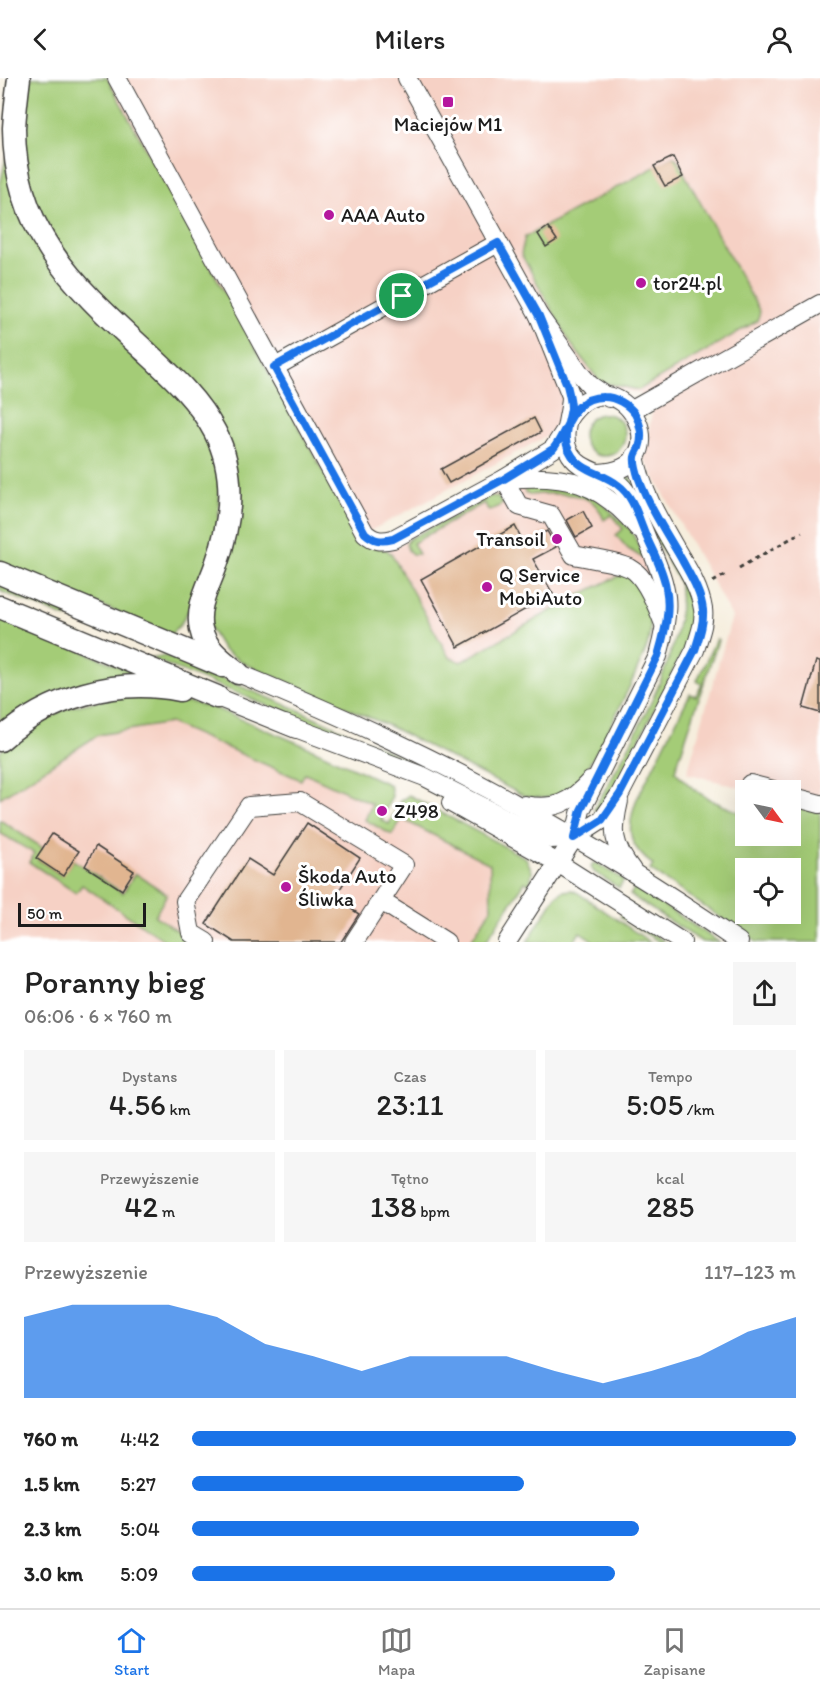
<!DOCTYPE html>
<html lang="pl">
<head>
<meta charset="utf-8">
<style>
	body { margin:0; font-family:Itim,sans-serif; background:#f6f6f6; color:#222; height:100vh; display:flex; flex-direction:column; font-size:22px; white-space:nowrap }
	* { box-sizing:border-box; margin:0 }
	p { font-size:20px; color:#767676 }
	.icon { flex:none; width:33px; height:33px; fill:none; stroke:currentColor; stroke-width:2; stroke-linecap:round; stroke-linejoin:round }
	.map { position:relative; height:864px; overflow:hidden }
	.side { display:flex; flex-direction:column; background:#fff; flex:1 }
	.side>* { flex:none }
	.needle { width:39px; rotate:123deg }
	.fabs { position:absolute; left:735px; top:702px; display:grid; gap:12px }
	.fabs a { display:grid; place-items:center; width:66px; height:66px; border-radius:0px; background:#fff; box-shadow:0 6px 24px #0002; font-size:30px }
	.scale { position:absolute; left:18px; bottom:15px; width:128px; box-sizing:border-box; padding-left:6px; border:3px solid #1c1c1c; border-top:0; font-size:16px; line-height:21px; white-space:nowrap; color:#1c1c1c; -webkit-text-stroke:4px #fff; paint-order:stroke }
	.pin { position:absolute; display:grid; place-items:center; width:51px; height:51px; color:#fff; margin:-26px; border:3px solid #fff; border-radius:50%; box-shadow:0 2px 6px #0007 }
	.round { display:grid; place-items:center; flex:none; width:63px; height:63px; border-radius:0px; background:#f6f6f6 }
	.headline { display:flex; align-items:center; justify-content:space-between; height:102px; padding:0 24px }
	h1 { font-size:33px; font-weight:600; line-height:45px }
	.stats { display:grid; grid-template-columns:repeat(3,1fr); gap:9px; height:102px; padding:6px 24px }
	.stats div { display:grid; align-content:center; border-radius:0px; background:#f6f6f6; text-align:center }
	.stats b { font-size:30px; font-weight:600 }
	.stats small { font-size:16px; font-weight:400 }
	.stats p { font-size:16px }
	.chart { height:168px; padding:12px 24px }
	.chart p { display:flex; justify-content:space-between }
	.chart svg { width:100%; height:108px; margin-top:6px; fill:#1a73e8; opacity:.7 }
	ul { padding:0 24px; list-style:none; font-size:20px }
	li { display:grid; grid-template-columns:96px 72px 1fr; align-items:center; height:45px }
	li i { height:15px; border-radius:8px; background:#1a73e8 }
	header { display:flex; justify-content:space-between; align-items:center; height:78px; padding:0 24px; background:#fff; font-size:27px; font-weight:600 }
	.menu { display:flex; justify-content:space-around; align-items:center; height:84px; border-top:2px solid #e0e0e0; background:#fff; font-size:16px; color:#767676 }
	.menu a { display:grid; justify-items:center; gap:3px }
	.menu .on { color:#1a73e8 }
	.map>svg:first-child { display:block }
	.built { fill:#f6d1c5 }
	.green { fill:#a4cc77; stroke:#60744a; stroke-width:1.5; fill-rule:evenodd }
	.building { fill:#e1b590 }
	.lines { fill:none; stroke-linecap:round; stroke-linejoin:round }
	.minor-casing { stroke:#3d3c39; stroke-width:20 }
	.major-casing { stroke:#3d3c39; stroke-width:25 }
	.path { stroke:#3d3c39; stroke-width:3; stroke-dasharray:4.5 4.5; stroke-linecap:butt }
	.minor { stroke:#fff; stroke-width:18 }
	.major { stroke:#fff; stroke-width:22 }
	.route-casing { stroke:#fff; stroke-width:12 }
	.route { stroke:#1a73e8; stroke-width:8 }
	.poi-dot { fill:#b5179e; stroke:#fff; stroke-width:2 }
	.labels { text-anchor:middle; stroke-width:6; stroke-linejoin:round; paint-order:stroke }
	.poi-label { font-size:20px; fill:#1c1c1c; stroke:#fff; text-anchor:start }
</style>
</head>
<body>
<header><svg class="icon" aria-label="back" viewBox="0 0 24 24"><path d="M15 5l-7 7 7 7"/></svg>Milers<svg class="icon" aria-label="person" viewBox="0 0 24 24"><circle cx="12" cy="8" r="4"/><path d="M4 21q1-7 8-7t8 7"/></svg></header>
<div class="map">
<svg width="820" height="864" viewBox="0 0 820 864">
	<rect width="100%" height="100%" fill="#fff"/>
	<filter id="ink" filterUnits="userSpaceOnUse"><feTurbulence type="fractalNoise" baseFrequency=".0167" numOctaves="2"/><feDisplacementMap in="SourceGraphic" scale="12" xChannelSelector="R" yChannelSelector="G"/><feConvolveMatrix kernelMatrix="1 2 1 2 8 2 1 2 1" color-interpolation-filters="sRGB"/></filter>
	<filter id="wash" filterUnits="userSpaceOnUse"><feTurbulence type="fractalNoise" baseFrequency=".008" numOctaves="4" result="noise"/><feDisplacementMap in="SourceGraphic" scale="24" xChannelSelector="R" yChannelSelector="G"/><feGaussianBlur stdDeviation="1.35" result="paint"/><feColorMatrix in="noise" values="0 0 0 0 0 0 0 0 0 0 0 0 0 0 0 0 0 1.4 0 .05"/><feComposite in="paint" operator="in"/></filter>
	<g filter="url(#wash)">
		<rect width="100%" height="100%" fill="#f6eedd"/>
		<g class="built">
			<polygon points="107,0 820,0 820,734 790,712 748,712 687,695 732,539 644,380 652,335 640,316 595,305 563,323 554,354 359,459"/>
			<polygon points="515,408 580,411 630,451 650,488 654,505 459,600 382,476 486,419"/>
			<polygon points="170,645 301,701 305,695 372,726 365,742 392,757 402,741 490,786 491,831 470,864 195,864 155,838 136,795 123,815 73,782 63,798 36,780 42,770 0,742 0,720 98,657"/>
			<polygon points="0,755 34,775 30,783 77,814 81,806 167,864 0,864"/>
		</g>
		<g class="green">
			<path d="M31,0h76l252,459 13,9 15,4 5,5 57,102 12,5 114,-65 48,-23h8c14,28 25,40 16,73 -12,29 -55,126 -79,143 -14,9 -28,9 -44,6l-135,-70 -144,-62 -22,-14 -15,-25 26,-168 -163,-190 -37,-67 -11,-41 2,-43z"/>
			<polygon points="6,79 20,136 201,341 220,397 218,459 190,530 180,547 171,556 0,486 0,108"/>
			<polygon points="673,79 676,80 760,234 757,243 639,312 600,304 571,266 521,176 525,159"/>
			<circle cx="604" cy="357" r="21"/>
			<path d="M629,398l58,105 5,17 2,16 -8,31 -53,107 -29,53 -8,7 -2,-3c31,-56 97,-162 85,-227l-54,-101z"/>
			<path d="M547,404l45,12 38,35 14,26 -3,2 -13,-8 -12,-14 7,-6 -12,-14 -7,5c-2,-4 -4,-10 -7,-13 -12,-16 -49,-14 -67,-12l-5,-2 -1,-4 1,-2z"/>
			<polygon points="491,418 498,419 503,426 489,433 484,425 413,465 419,476 412,476 408,472 406,466 409,461"/>
			<polygon points="0,506 69,535 67,540 0,513"/>
			<polygon points="0,539 145,599 0,652"/>
			<path d="M716,561l2,1 -43,131c21,24 41,33 70,43l1,22h44l1,-33 29,9v130h-63l-107,-72 3,-5c-25,-19 -27,-35 -17,-64l54,-107 6,2 6,-12 -5,-3zM746,790h44v46h-44z"/>
			<polygon points="166,578 294,630 408,682 407,684 150,580"/>
			<polygon points="129,616 194,625 217,631 317,673 390,707 392,718 381,742 389,746 400,723 409,717 526,780 532,793 530,806 525,804 486,863 470,864 491,831 490,786 402,741 392,757 365,742 372,726 305,695 301,702 170,645 98,657 0,720 0,674 8,666 66,630"/>
			<polygon points="0,742 43,770 37,781 62,798 73,782 123,815 135,795 167,816 155,838 195,864 167,864 82,807 76,815 29,784 34,775 0,755"/>
			<polygon points="593,785 598,786 624,802 619,810 594,794 591,789"/>
			<polygon points="635,809 719,864 702,864 630,817"/>
			<polygon points="572,812 578,815 650,864 595,864 580,854 574,864 527,864 556,818 563,813"/>
			<polygon points="622,836 664,863 663,864 659,864 620,839"/>
		</g>
		<g id="blocks">
			<g class="building">
				<polygon points="673,79 683,99 665,108 654,88"/>
				<polygon points="548,149 557,162 546,169 538,156"/>
				<polygon points="534,340 541,354 449,405 441,391"/>
				<polygon points="583,433 592,450 576,459 567,442"/>
				<polygon points="515,448 524,465 547,453 556,469 533,481 553,516 458,569 421,501"/>
				<polygon points="816,583 820,584 820,635 803,630"/>
				<polygon points="307,745 360,780 334,820 359,836 341,864 234,864 206,846 248,781 273,797"/>
				<polygon points="52,756 79,773 63,798 36,780"/>
				<polygon points="96,768 134,793 122,812 85,788"/>
			</g>
		</g>
	</g>
	<g filter="url(#ink)">
		<use href="#blocks" fill-opacity="0" stroke="#3d3c39" stroke-width="1.5"/>
		<g class="lines">
			<g class="minor-casing">
				<g id="minor">
					<path d="M117,0l248,455c9,8 16,9 28,6l111,-60 49,-30 13,-20"/>
					<polyline points="407,0 539,238 582,298 590,307 609,320"/>
					<polyline points="275,289 498,165"/>
					<polyline points="632,332 820,226"/>
					<path d="M568,341c49,-74 120,51 30,54"/>
					<path d="M504,401l15,27 32,9 23,40c17,4 41,6 56,13 16,8 28,41 34,56"/>
					<path d="M508,401c58,-5 91,2 130,49"/>
					<path d="M238,595c94,39 187,80 276,130 77,42 152,89 225,139"/>
					<polyline points="217,619 296,651"/>
					<path d="M285,646l140,53 113,58 12,4 24,-1 28,-18 18,-26 75,-144c4,-14 10,-27 8,-41 -3,-19 -13,-36 -22,-51 -19,-33 -39,-64 -46,-102"/>
					<polyline points="750,706 773,712"/>
					<polyline points="790,718 820,726"/>
					<path d="M619,723c-7,30 -7,44 13,69"/>
					<polyline points="451,725 558,785 682,864"/>
					<path d="M524,727c30,6 46,-2 66,-24"/>
					<polyline points="381,823 446,864"/>
					<polyline points="206,864 191,855 185,823 249,728 300,724 404,787 354,864"/>
					<path d="M507,864l67,-104 7,-28 77,-154c17,-61 7,-71 -15,-127 -6,-14 -11,-33 -23,-44 -17,-14 -42,-13 -52,-35 -7,-17 3,-36 3,-54l-32,-80"/>
				</g>
			</g>
			<g class="major-casing">
				<g id="major">
					<path d="M19,0c-2,16 -4,33 -5,50 0,104 60,157 130,222 27,25 54,49 71,82 22,43 16,92 0,136 -7,19 -19,40 -14,61 4,20 22,32 37,44"/>
					<polyline points="0,495 223,588"/>
					<polyline points="0,529 217,619"/>
					<path d="M0,662c49,-43 116,-63 180,-50"/>
				</g>
			</g>
			<g class="path">
				<polyline points="739,490 802,454"/>
				<polyline points="713,504 725,497"/>
			</g>
			<use href="#minor" class="minor"/>
			<use href="#major" class="major"/>
		</g>
	</g>
	<g class="lines" filter="url(#ink)">
		<g class="route-casing">
			<path id="route" d="M402,218l96,-53 41,73 28,69c2,8 4,15 4,23 -2,16 -10,29 -1,44 10,20 32,20 48,33 14,10 19,28 25,43 7,20 20,39 23,60 5,24 -2,46 -8,68l-77,154 -7,28 28,-18 18,-26 75,-144c4,-13 9,-26 8,-40 -2,-18 -13,-35 -21,-50 -15,-26 -33,-53 -43,-81 -2,-6 -5,-16 -4,-22 0,-2 3,-7 4,-9 4,-11 2,-24 -4,-34 -7,-10 -20,-17 -31,-17 -33,-1 -35,33 -51,52l-49,30 -111,60c-12,3 -19,2 -28,-6l-91,-166 128,-71"/>
		</g>
		<use href="#route" class="route"/>
	</g>
	<g class="poi-dot">
		<rect x="442" y="18" width="12" height="12" rx="3"/>
		<circle cx="329" cy="137" r="6"/>
		<circle cx="641" cy="205" r="6"/>
		<circle cx="557" cy="461" r="6"/>
		<circle cx="487" cy="509" r="6"/>
		<circle cx="382" cy="733" r="6"/>
		<circle cx="286" cy="809" r="6"/>
	</g>
	<g class="labels">
		<g class="poi-label">
			<text x="448" y="53" text-anchor="middle">Maciejów M1</text>
			<text x="341" y="144">AAA Auto</text>
			<text x="653" y="212">tor24.pl</text>
			<text x="545" y="468" text-anchor="end">Transoil</text>
			<text x="499" y="504">Q Service<tspan x="499" dy="23">MobiAuto</tspan></text>
			<text x="394" y="740">Z498</text>
			<text x="298" y="805">Škoda Auto<tspan x="298" dy="23">Śliwka</tspan></text>
		</g>
	</g>
</svg>
<div class="fabs">
<a><svg class="needle" viewBox="-14 -14 28 28"><path d="M0-13l5 13h-10z" fill="#e53935"/><path d="M0 13l5-13h-10z" fill="#767676"/></svg></a>
<a><svg class="icon" aria-label="locate" viewBox="0 0 24 24"><circle cx="12" cy="12" r="6"/><path d="M12 2v4M12 18v4M2 12h4M18 12h4"/></svg></a>
</div>
<div class="scale">50 m</div>
<div class="pin" style="left:402px;top:218px;background:#1e9e55"><svg class="icon" aria-label="arrive" viewBox="0 0 24 24"><path d="M6 21V4h12l-3 4 3 4H6"/></svg></div>
</div>
<section class="side">
<div class="headline"><div><h1>Poranny bieg</h1><p>06:06 · 6 × 760 m</p></div><a class="round"><svg class="icon" aria-label="share" viewBox="0 0 24 24"><path d="M12 15V3M7 8l5-5 5 5M5 13v7h14v-7"/></svg></a></div>
<div class="stats">
<div><p>Dystans</p><b>4.56<small> km</small></b></div>
<div><p>Czas</p><b>23:11</b></div>
<div><p>Tempo</p><b>5:05<small> /km</small></b></div>
</div>
<div class="stats">
<div><p>Przewyższenie</p><b>42<small> m</small></b></div>
<div><p>Tętno</p><b>138<small> bpm</small></b></div>
<div><p>kcal</p><b>285</b></div>
</div>
<div class="chart"><p><span>Przewyższenie</span>117–123 m</p>
<svg viewBox="0 0 160 44" preserveAspectRatio="none"><path d="M0 44V11L10 6L20 6L30 6L40 11L50 22L60 27L70 33L80 27L90 27L100 27L110 33L120 38L130 33L140 27L150 17L160 11V44z"/></svg>
</div>
<ul>
<li><b>760 m</b>4:42<i style="width:100%"></i></li>
<li><b>1.5 km</b>5:27<i style="width:55%"></i></li>
<li><b>2.3 km</b>5:04<i style="width:74%"></i></li>
<li><b>3.0 km</b>5:09<i style="width:70%"></i></li>
</ul>
</section>
<nav class="menu">
<a class="on"><svg class="icon" aria-label="home" viewBox="0 0 24 24"><path d="M3 11l9-7 9 7M6 9v11h12V9"/></svg>Start</a>
<a><svg class="icon" aria-label="map" viewBox="0 0 24 24"><path d="M3 6l6-2 6 2 6-2v14l-6 2-6-2-6 2zM9 4v14M15 6v14"/></svg>Mapa</a>
<a><svg class="icon" aria-label="saved" viewBox="0 0 24 24"><path d="M7 4h10v16l-5-4-5 4z"/></svg>Zapisane</a>
</nav>
</body>
</html>
